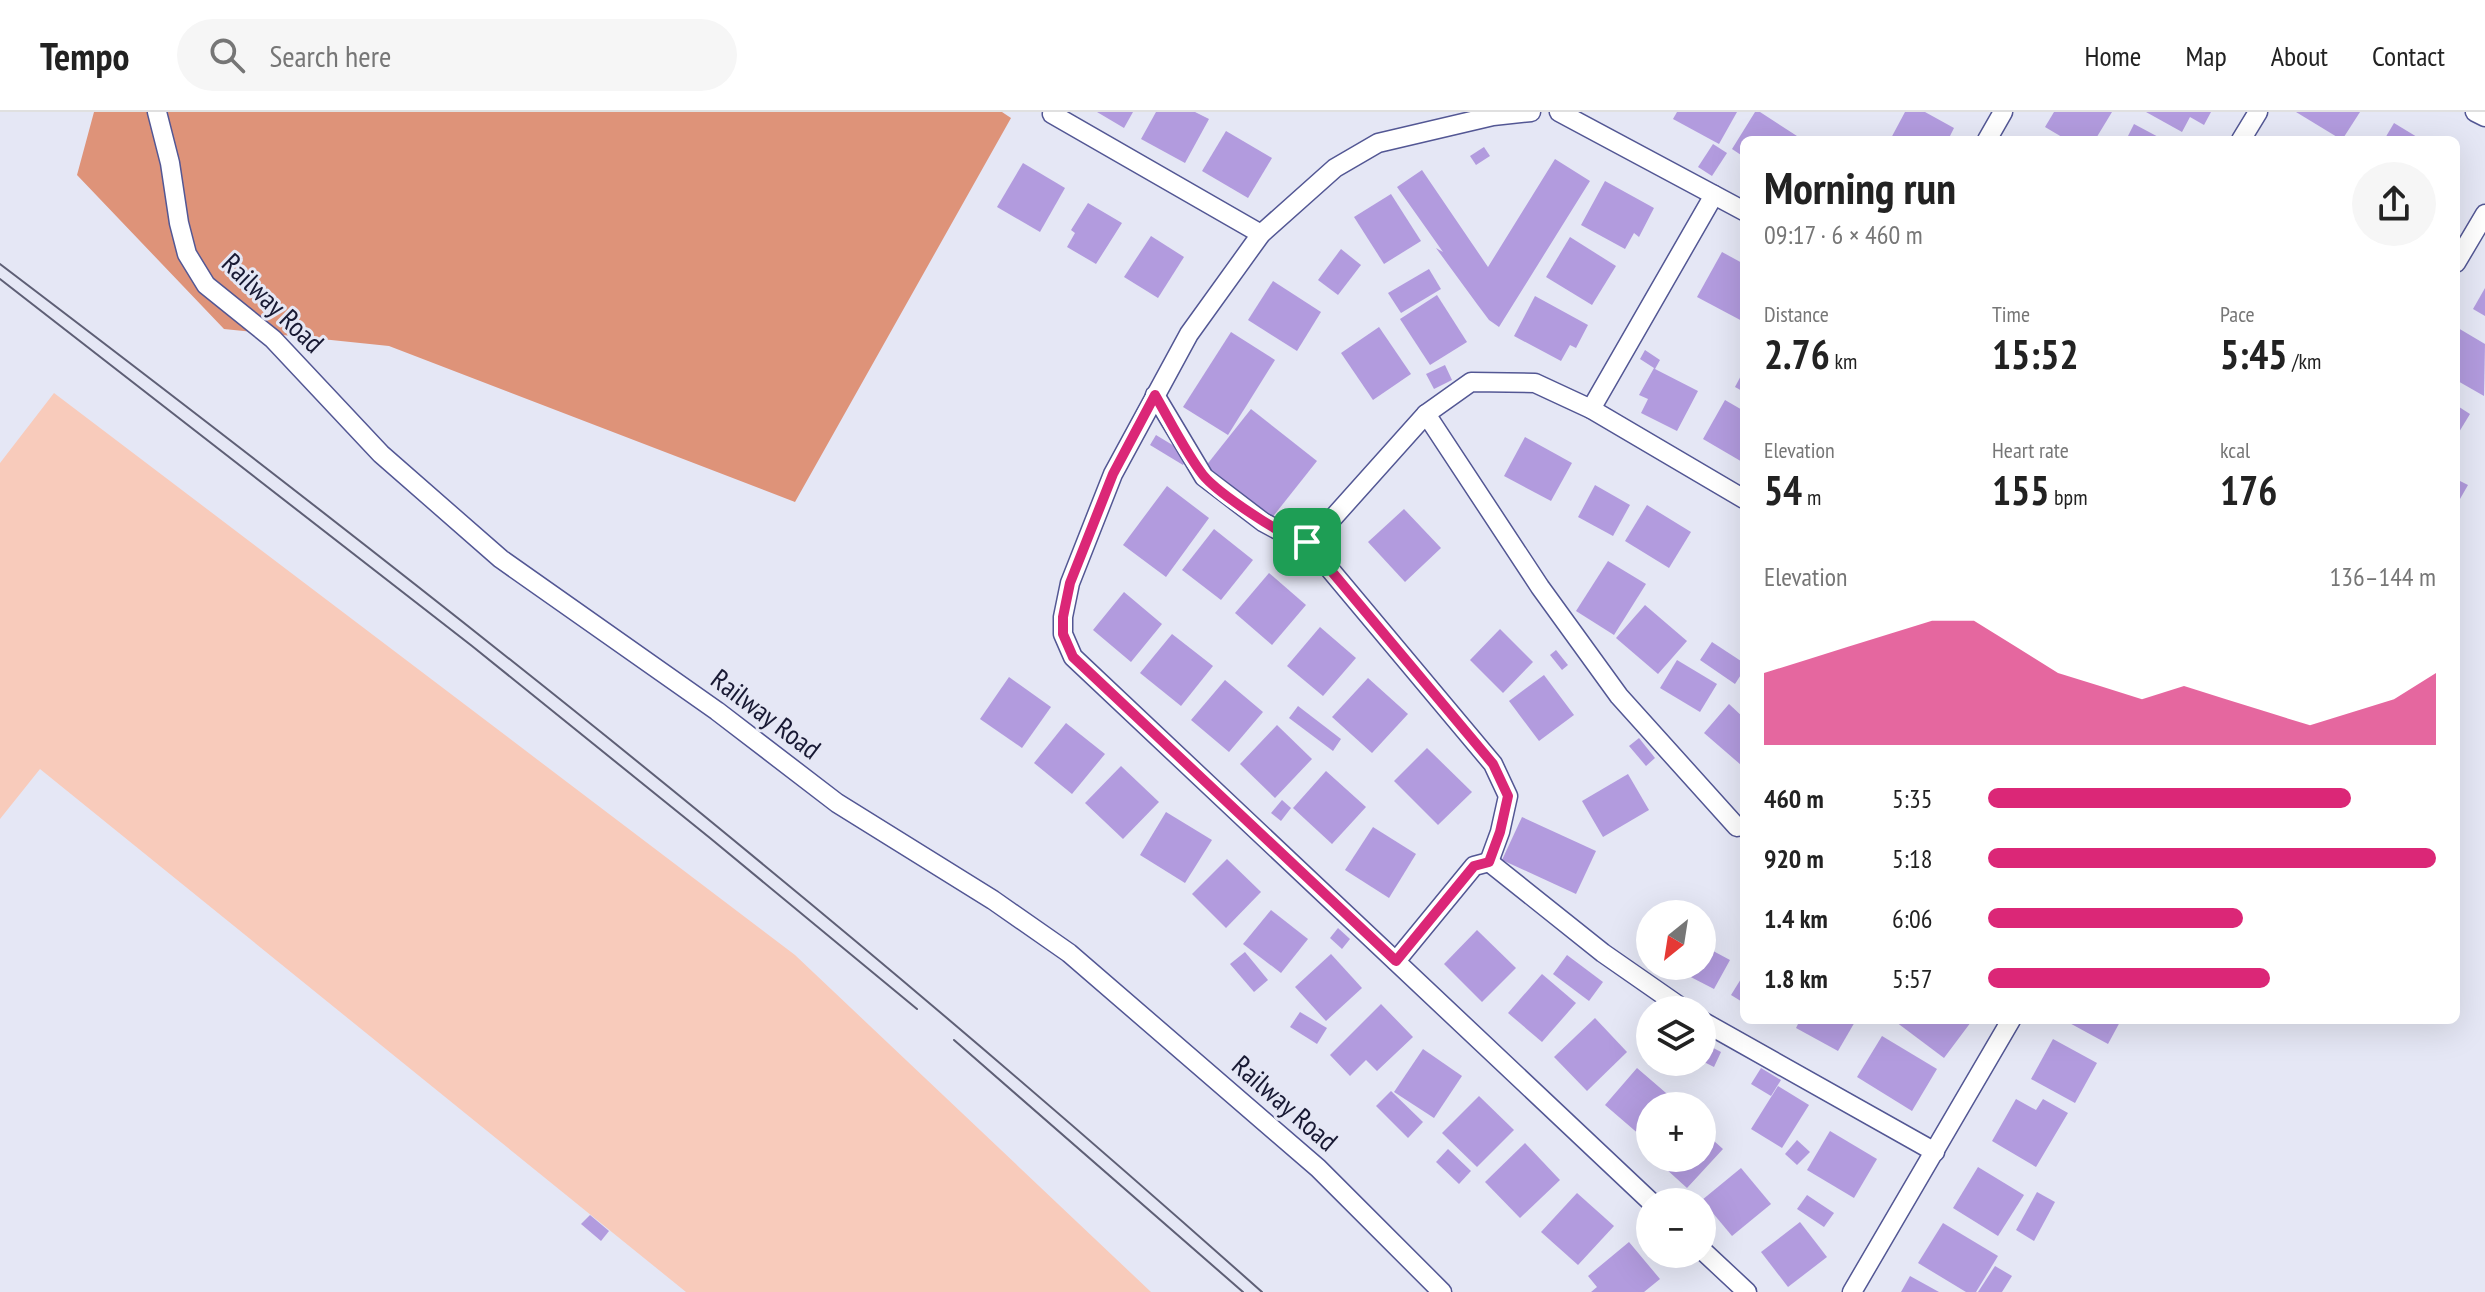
<!DOCTYPE html>
<html lang="en">
<head>
<meta charset="utf-8">
<style>
	body { margin:0; font-family:"PT Sans Narrow",sans-serif; background:#f6f6f6; color:#222; height:100vh; display:flex; flex-direction:column; font-size:30px; white-space:nowrap }
	* { box-sizing:border-box; margin:0 }
	p { font-size:26px; color:#767676 }
	.icon { flex:none; width:44px; height:44px; fill:none; stroke:currentColor; stroke-width:2; stroke-linecap:round; stroke-linejoin:round }
	.map { position:relative; flex:1; overflow:hidden }
	.details { position:absolute; left:1740px; top:24px; width:720px; height:888px; display:flex; flex-direction:column; background:#fff; border-radius:12px; box-shadow:0 8px 32px #0002 }
	.details>* { flex:none }
	.needle { width:52px; rotate:210deg }
	.controls { position:absolute; left:1636px; top:788px; display:grid; gap:16px }
	.controls a { display:grid; place-items:center; width:80px; height:80px; border-radius:50%; background:#fff; box-shadow:0 8px 32px #0002; font-size:40px }
	.pin { position:absolute; display:grid; place-items:center; width:68px; height:68px; color:#fff; margin:-34px; border-radius:16px; box-shadow:0 4px 12px #0006 }
	.round { display:grid; place-items:center; flex:none; width:84px; height:84px; border-radius:42px; background:#f6f6f6 }
	.headline { display:flex; align-items:center; justify-content:space-between; height:136px; padding:0 24px }
	h1 { font-size:44px; font-weight:700; line-height:60px }
	.figures { display:grid; grid-template-columns:repeat(3,1fr); gap:12px; height:136px; padding:8px 24px }
	.figures div { display:grid; align-content:center }
	.figures b { font-size:40px; font-weight:700 }
	.figures small { font-size:22px; font-weight:400 }
	.figures p { font-size:22px }
	.chart { height:224px; padding:16px 24px }
	.chart p { display:flex; justify-content:space-between }
	.chart svg { width:100%; height:144px; margin-top:8px; fill:#db2777; opacity:.7 }
	ul { padding:0 24px; list-style:none; font-size:26px }
	li { display:grid; grid-template-columns:128px 96px 1fr; align-items:center; height:60px }
	li i { height:20px; border-radius:10px; background:#db2777 }
	header { display:flex; align-items:center; gap:48px; box-sizing:border-box; height:112px; padding:0 40px; background:#fff; border-bottom:2px solid #e0e0e0 }
	header strong { font-size:38px }
	nav { display:flex; gap:44px; margin-inline-start:auto; font-size:28px }
	.search { width:560px; height:72px; background:#f6f6f6; display:flex; align-items:center; gap:20px; box-sizing:border-box; padding:0 28px; border-radius:44px; color:#767676; font-size:30px }
	.map>svg:first-child { display:block }
	.green { fill:#f8cbbb }
	.forest { fill:#de9379 }
	.building { fill:#b29bde }
	.lines { fill:none; stroke-linecap:round; stroke-linejoin:round }
	.minor-casing { stroke:#535794; stroke-width:21 }
	.minor { stroke:#fff; stroke-width:18 }
	.tram { stroke:#5e5f75; stroke-width:2 }
	.route-casing { stroke:#fff; stroke-width:16 }
	.route { stroke:#db2777; stroke-width:10 }
	.labels { text-anchor:middle; stroke-width:6; stroke-linejoin:round; paint-order:stroke }
	.street-label { font-size:28px; fill:#181933; stroke:#e5e7f5 }
</style>
</head>
<body>
<header>
<strong>Tempo</strong>
<div class="search"><svg class="icon" aria-label="search" viewBox="0 0 24 24"><circle cx="10" cy="10" r="6"/><path d="M15 15l6 6"/></svg>Search here</div>
<nav><a>Home</a><a>Map</a><a>About</a><a>Contact</a></nav>
</header>
<div class="map">
<svg width="2485" height="1180" viewBox="0 0 2485 1180">
	<rect width="100%" height="100%" fill="#e5e7f5"/>
	<polygon class="green" points="54,281 795,843 1151,1180 686,1180 40,657 0,707 0,351"/>
	<polygon class="forest" points="94,0 1002,0 1011,6 795,390 389,234 224,217 77,63"/>
	<g class="building">
		<polygon points="1097,0 1133,0 1124,16"/>
		<polygon points="1156,0 1195,0 1209,7 1185,51 1141,27"/>
		<polygon points="1677,0 1737,0 1719,32 1673,7"/>
		<polygon points="1755,0 1760,0 1797,24 1795,28 1744,28 1744,45 1732,37"/>
		<polygon points="1905,0 1925,0 1954,16 1948,28 1890,28"/>
		<polygon points="2054,0 2112,0 2095,28 2067,28 2045,15"/>
		<polygon points="2146,0 2211,0 2204,13 2190,5 2182,20"/>
		<polygon points="2296,0 2360,0 2342,28"/>
		<polygon points="2394,11 2422,28 2384,28"/>
		<polygon points="2134,12 2164,28 2126,28"/>
		<polygon points="1226,19 1272,46 1248,86 1202,59"/>
		<polygon points="1713,32 1727,41 1712,64 1698,55"/>
		<polygon points="1484,35 1490,44 1476,53 1470,44"/>
		<polygon points="1555,47 1590,69 1499,215 1489,208 1477,192 1436,136 1443,140 1397,75 1422,58 1488,155"/>
		<polygon points="1023,51 1065,76 1040,120 997,95"/>
		<polygon points="1605,69 1654,96 1639,125 1634,121 1625,137 1581,113"/>
		<polygon points="1391,82 1421,129 1384,152 1354,105"/>
		<polygon points="1088,91 1122,111 1096,152 1067,135 1075,121 1071,118"/>
		<polygon points="1151,124 1184,145 1158,186 1124,165"/>
		<polygon points="1570,125 1616,154 1592,193 1546,165"/>
		<polygon points="1341,137 1361,153 1338,183 1318,168"/>
		<polygon points="1722,140 1744,152 1744,210 1697,185"/>
		<polygon points="1429,157 1441,177 1401,201 1388,181"/>
		<polygon points="1273,169 1321,200 1297,239 1248,208"/>
		<polygon points="2485,176 2485,204 2473,197"/>
		<polygon points="1437,183 1467,230 1430,253 1400,207"/>
		<polygon points="1535,184 1588,213 1576,236 1570,233 1561,249 1514,224"/>
		<polygon points="1379,215 1411,262 1373,288 1341,241"/>
		<polygon points="2458,216 2485,232 2484,284 2456,268"/>
		<polygon points="1231,220 1275,248 1228,323 1183,295"/>
		<polygon points="1645,238 1660,248 1655,257 1698,279 1677,319 1641,301 1648,287 1639,283 1654,256 1640,247"/>
		<polygon points="1445,253 1452,268 1434,277 1426,262"/>
		<polygon points="1744,258 1744,280 1735,275"/>
		<polygon points="1725,288 1744,299 1744,351 1703,327"/>
		<polygon points="2456,293 2470,302 2456,325"/>
		<polygon points="1251,297 1317,349 1271,407 1205,355"/>
		<polygon points="1156,323 1189,343 1183,353 1150,333"/>
		<polygon points="1525,325 1572,351 1551,389 1504,364"/>
		<polygon points="2456,367 2468,373 2456,394"/>
		<polygon points="1595,373 1630,393 1613,424 1578,405"/>
		<polygon points="1167,374 1209,406 1166,465 1123,433"/>
		<polygon points="1647,393 1691,420 1669,456 1625,429"/>
		<polygon points="1404,397 1441,436 1405,470 1368,430"/>
		<polygon points="1214,417 1253,448 1221,488 1182,458"/>
		<polygon points="1608,449 1646,472 1614,523 1576,499"/>
		<polygon points="1269,461 1306,493 1272,533 1235,501"/>
		<polygon points="1124,480 1162,512 1131,550 1093,518"/>
		<polygon points="1645,493 1687,529 1658,562 1616,526"/>
		<polygon points="1320,515 1356,546 1323,584 1287,554"/>
		<polygon points="1500,517 1533,550 1503,581 1470,548"/>
		<polygon points="1172,522 1213,554 1181,594 1140,561"/>
		<polygon points="1712,530 1744,551 1744,558 1735,572 1700,548"/>
		<polygon points="1556,538 1568,553 1562,558 1550,543"/>
		<polygon points="1677,548 1717,572 1700,600 1660,576"/>
		<polygon points="1544,563 1574,603 1539,629 1509,589"/>
		<polygon points="1009,565 1051,595 1022,636 980,607"/>
		<polygon points="1368,566 1408,602 1372,641 1332,605"/>
		<polygon points="1225,568 1263,600 1229,640 1191,608"/>
		<polygon points="1729,592 1744,606 1744,649 1741,653 1704,621"/>
		<polygon points="1298,594 1341,627 1333,639 1289,606"/>
		<polygon points="1066,611 1105,642 1072,682 1034,651"/>
		<polygon points="1277,613 1312,647 1275,686 1240,652"/>
		<polygon points="1639,626 1655,646 1646,654 1629,634"/>
		<polygon points="1427,636 1472,680 1438,713 1394,669"/>
		<polygon points="1121,654 1159,690 1123,727 1085,691"/>
		<polygon points="1326,659 1366,695 1332,732 1293,696"/>
		<polygon points="1628,662 1649,698 1603,725 1582,689"/>
		<polygon points="1282,688 1291,696 1281,709 1271,701"/>
		<polygon points="1166,700 1212,728 1185,771 1140,743"/>
		<polygon points="1522,705 1596,739 1576,782 1502,748"/>
		<polygon points="1373,715 1416,742 1389,786 1345,758"/>
		<polygon points="1227,747 1261,780 1226,816 1192,782"/>
		<polygon points="1271,798 1308,827 1281,861 1243,832"/>
		<polygon points="1338,816 1350,827 1342,837 1330,826"/>
		<polygon points="1477,818 1516,856 1482,890 1444,852"/>
		<polygon points="1702,833 1730,848 1714,877 1681,860 1684,854 1702,854"/>
		<polygon points="1245,840 1268,868 1254,880 1230,852"/>
		<polygon points="1331,842 1362,876 1326,909 1295,875"/>
		<polygon points="1567,843 1603,870 1589,889 1553,862"/>
		<polygon points="1542,862 1576,891 1542,930 1508,901"/>
		<polygon points="1744,862 1744,891 1731,883"/>
		<polygon points="1381,892 1413,925 1377,959 1366,948 1350,964 1330,943"/>
		<polygon points="1300,900 1327,916 1317,932 1290,915"/>
		<polygon points="1595,906 1627,940 1587,979 1554,945"/>
		<polygon points="1800,908 1856,908 1838,939 1796,916"/>
		<polygon points="1898,908 1968,908 1971,910 1944,946 1896,910"/>
		<polygon points="2064,908 2121,908 2108,932"/>
		<polygon points="1882,924 1937,957 1912,999 1857,965"/>
		<polygon points="2053,927 2097,951 2075,991 2031,967"/>
		<polygon points="1702,930 1721,940 1714,955 1702,949"/>
		<polygon points="1423,937 1462,964 1434,1006 1394,980"/>
		<polygon points="1637,956 1673,987 1667,994 1650,994 1650,1014 1641,1024 1605,993"/>
		<polygon points="1761,956 1781,968 1771,984 1751,972"/>
		<polygon points="1778,974 1809,993 1782,1036 1751,1017"/>
		<polygon points="1391,979 1423,1010 1408,1026 1376,994"/>
		<polygon points="1479,984 1514,1018 1477,1055 1442,1021"/>
		<polygon points="2016,987 2036,998 2043,987 2068,1001 2036,1055 1992,1029"/>
		<polygon points="1830,1019 1877,1047 1854,1086 1807,1058"/>
		<polygon points="1704,1020 1723,1037 1687,1076 1654,1046 1702,1046 1702,1022"/>
		<polygon points="1797,1028 1810,1040 1797,1053 1785,1042"/>
		<polygon points="1525,1031 1560,1068 1520,1106 1485,1070"/>
		<polygon points="1448,1037 1471,1059 1459,1072 1436,1050"/>
		<polygon points="1978,1055 2024,1083 1998,1124 1953,1096"/>
		<polygon points="1741,1056 1771,1092 1732,1124 1702,1088"/>
		<polygon points="2037,1080 2055,1090 2034,1129 2016,1118"/>
		<polygon points="1577,1081 1614,1114 1578,1153 1541,1120"/>
		<polygon points="1807,1083 1834,1101 1824,1115 1797,1097"/>
		<polygon points="590,1103 609,1119 601,1129 581,1112"/>
		<polygon points="1800,1110 1827,1145 1788,1175 1761,1140"/>
		<polygon points="1943,1111 1998,1144 1976,1180 1966,1180 1918,1151"/>
		<polygon points="1629,1130 1660,1167 1644,1180 1591,1180 1597,1175 1588,1164"/>
		<polygon points="1995,1154 2012,1164 2002,1180 1978,1180"/>
		<polygon points="1910,1164 1939,1180 1901,1180"/>
	</g>
	<g class="lines">
		<g class="minor-casing">
			<g id="minor">
				<polyline points="157,0 170,51 179,111 187,142 206,173 273,227 381,342 501,447 717,599 837,691 993,788 1069,841 1318,1056 1442,1180"/>
				<polyline points="1053,0 1052,2 1261,122"/>
				<polyline points="1531,0 1493,4 1378,31 1335,56 1261,122 1189,222 1113,362 1070,471 1063,505 1063,522 1073,545 1651,1090"/>
				<polyline points="1559,0 1744,99"/>
				<polyline points="2475,0 2485,5"/>
				<polyline points="1987,28 2003,0"/>
				<polyline points="2241,28 2258,0"/>
				<polyline points="2456,151 2485,102"/>
				<polyline points="1155,283 1204,365 1263,410 1298,429 1307,430 1315,426 1426,302 1471,270 1535,271 1591,297 1744,387"/>
				<polyline points="1591,297 1714,83"/>
				<polyline points="1426,302 1540,475 1619,584 1737,715"/>
				<polyline points="1307,430 1493,652 1508,684 1500,720 1489,750"/>
				<polyline points="1489,750 1603,841 1685,898"/>
				<polyline points="1396,849 1474,754 1489,750"/>
				<polyline points="1702,909 1935,1040"/>
				<polyline points="1702,1138 1747,1180"/>
				<polyline points="1852,1180 2011,908"/>
			</g>
		</g>
		<use href="#minor" class="minor"/>
		<g class="tram">
			<path d="M0,152c258,196 515,395 765,602 169,139 334,281 497,426"/>
			<polyline points="0,167 472,534 710,726 917,897"/>
			<polyline points="954,928 1243,1180"/>
		</g>
	</g>
	<g class="lines">
		<g class="route-casing">
			<path id="route" d="M1155,283c14,24 32,60 48,80 14,17 83,65 104,67l186,222 15,32 -8,36 -11,30 -15,4 -78,95 -323,-304 -10,-23v-17l7,-34 43,-109z"/>
		</g>
		<use href="#route" class="route"/>
	</g>
	<g class="labels">
		<g class="street-label">
			<text transform="translate(273 191) rotate(44)" y="10">Railway Road</text>
			<text transform="translate(766 602) rotate(37)" y="10">Railway Road</text>
			<text transform="translate(1285 991) rotate(41)" y="10">Railway Road</text>
		</g>
	</g>
</svg>
<div class="controls">
<a><svg class="needle" viewBox="-14 -14 28 28"><path d="M0-13l5 13h-10z" fill="#e53935"/><path d="M0 13l5-13h-10z" fill="#767676"/></svg></a>
<a><svg class="icon" aria-label="layers" viewBox="0 0 24 24"><path d="M12 4l9 5-9 5-9-5zM3 14l9 5 9-5"/></svg></a>
<a>+</a>
<a>−</a>
</div>
<div class="pin" style="left:1307px;top:430px;background:#1e9e55"><svg class="icon" aria-label="arrive" viewBox="0 0 24 24"><path d="M6 21V4h12l-3 4 3 4H6"/></svg></div>
<section class="details">
<div class="headline"><div><h1>Morning run</h1><p>09:17 · 6 × 460 m</p></div><a class="round"><svg class="icon" aria-label="share" viewBox="0 0 24 24"><path d="M12 15V3M7 8l5-5 5 5M5 13v7h14v-7"/></svg></a></div>
<div class="figures">
<div><p>Distance</p><b>2.76<small> km</small></b></div>
<div><p>Time</p><b>15:52</b></div>
<div><p>Pace</p><b>5:45<small> /km</small></b></div>
</div>
<div class="figures">
<div><p>Elevation</p><b>54<small> m</small></b></div>
<div><p>Heart rate</p><b>155<small> bpm</small></b></div>
<div><p>kcal</p><b>176</b></div>
</div>
<div class="chart"><p><span>Elevation</span>136–144 m</p>
<svg viewBox="0 0 160 44" preserveAspectRatio="none"><path d="M0 44V22L10 18L20 14L30 10L40 6L50 6L60 14L70 22L80 26L90 30L100 26L110 30L120 34L130 38L140 34L150 30L160 22V44z"/></svg>
</div>
<ul>
<li><b>460 m</b>5:35<i style="width:81%"></i></li>
<li><b>920 m</b>5:18<i style="width:100%"></i></li>
<li><b>1.4 km</b>6:06<i style="width:57%"></i></li>
<li><b>1.8 km</b>5:57<i style="width:63%"></i></li>
</ul>
</section>
</div>
</body>
</html>
